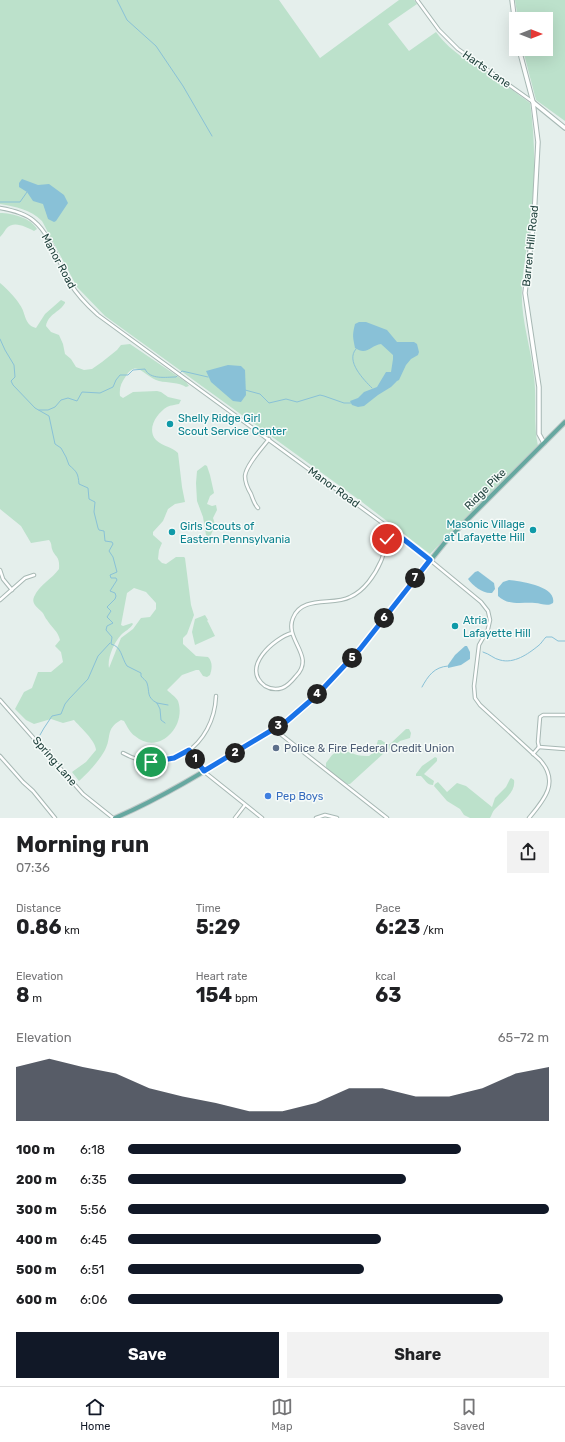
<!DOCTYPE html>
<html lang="en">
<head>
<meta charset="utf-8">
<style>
	body { margin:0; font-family:Rubik,sans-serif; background:#f2f2f2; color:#202124; height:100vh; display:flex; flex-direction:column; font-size:15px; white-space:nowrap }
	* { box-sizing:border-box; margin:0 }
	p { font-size:13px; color:#757577 }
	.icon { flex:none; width:22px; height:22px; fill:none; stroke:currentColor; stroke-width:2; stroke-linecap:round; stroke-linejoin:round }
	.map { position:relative; height:818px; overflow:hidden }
	.side { display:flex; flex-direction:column; background:#fff; flex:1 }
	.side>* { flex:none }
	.needle { width:26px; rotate:90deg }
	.buttons { position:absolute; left:509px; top:12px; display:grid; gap:8px }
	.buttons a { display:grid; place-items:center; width:44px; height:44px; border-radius:0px; background:#fff; box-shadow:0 4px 16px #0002; font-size:20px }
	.pin { position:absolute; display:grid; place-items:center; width:34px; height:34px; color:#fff; margin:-17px; border:2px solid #fff; border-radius:50%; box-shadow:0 1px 4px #0007 }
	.km { position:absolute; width:20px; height:20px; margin:-10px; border-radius:50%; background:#222; color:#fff; font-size:11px; line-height:20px; text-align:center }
	.round { display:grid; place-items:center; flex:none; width:42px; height:42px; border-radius:0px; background:#f2f2f2 }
	.headline { display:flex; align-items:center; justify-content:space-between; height:68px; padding:0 16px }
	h1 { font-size:22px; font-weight:700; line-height:30px }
	.stats { display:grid; grid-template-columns:repeat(3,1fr); gap:6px; height:68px; padding:4px 16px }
	.stats div { display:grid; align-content:center }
	.stats b { font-size:20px; font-weight:700 }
	.stats small { font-size:11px; font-weight:400 }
	.stats p { font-size:11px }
	.chart { height:112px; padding:8px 16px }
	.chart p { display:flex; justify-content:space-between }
	.chart svg { width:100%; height:72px; margin-top:4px; fill:#111827; opacity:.7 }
	.cta { display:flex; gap:8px; margin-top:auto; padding:8px 16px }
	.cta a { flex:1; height:46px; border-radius:0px; background:#111827; color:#fff; font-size:16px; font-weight:700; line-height:46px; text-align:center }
	.cta a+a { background:#f2f2f2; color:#202124 }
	ul { padding:0 16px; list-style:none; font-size:13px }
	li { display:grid; grid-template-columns:64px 48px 1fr; align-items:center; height:30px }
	li i { height:10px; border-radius:5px; background:#111827 }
	.dock { display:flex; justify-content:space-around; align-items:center; height:56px; border-top:1px solid #e0e0e0; background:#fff; font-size:11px; color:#757577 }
	.dock a { display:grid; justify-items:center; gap:2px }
	.dock .on { color:#111827 }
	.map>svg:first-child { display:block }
	.green { fill:#bce1cb; fill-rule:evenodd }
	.water { fill:#89c1d7 }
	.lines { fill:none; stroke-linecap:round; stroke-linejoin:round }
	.stream { stroke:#89c1d7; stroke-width:1 }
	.minor-casing { stroke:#a7b8b4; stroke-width:4.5 }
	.tertiary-casing { stroke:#a7b8b4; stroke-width:5.5 }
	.primary-casing { stroke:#c1cac9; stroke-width:6 }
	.minor { stroke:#fff; stroke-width:2.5 }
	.tertiary { stroke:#fff; stroke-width:3.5 }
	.primary { stroke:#66a8a0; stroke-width:4 }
	.route-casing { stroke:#fff; stroke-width:8 }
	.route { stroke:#1a73e8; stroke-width:5 }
	.culture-dot { fill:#0f9aa8; stroke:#f6fbf9; stroke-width:1.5 }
	.service-dot { fill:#5c6f8a; stroke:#f6fbf9; stroke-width:1.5 }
	.shop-dot { fill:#3f7fe0; stroke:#f6fbf9; stroke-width:1.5 }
	.labels { text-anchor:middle; stroke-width:3; stroke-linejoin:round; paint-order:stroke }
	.street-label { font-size:11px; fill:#22433e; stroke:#f6fbf9 }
	.culture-label { font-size:11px; fill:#0d838f; stroke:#f6fbf9; text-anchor:start }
	.service-label { font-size:11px; fill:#4e5e75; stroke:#f6fbf9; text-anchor:start }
	.shop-label { font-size:11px; fill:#366cbe; stroke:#f6fbf9; text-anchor:start }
</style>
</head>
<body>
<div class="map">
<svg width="565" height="818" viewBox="0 0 565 818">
	<rect width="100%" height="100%" fill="#e5efec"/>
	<g class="green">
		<path d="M0,0h279l41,58 79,-58h15l3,4 -29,20 21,27 27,-19c16,22 39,33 61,47 12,8 22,16 33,24 6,40 5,82 0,121 -2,21 -7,42 -8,63 -2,30 9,60 12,90 3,23 -1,47 4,69l-108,108 -68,-52 -257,-186 -28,-29 -35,-66c-12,-12 -26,-14 -42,-17z"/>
		<polygon points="515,0 565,0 565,121 536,100 524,54 523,49 546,49 546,19 518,19"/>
		<path d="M0,213c12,0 31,5 37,16l-3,2c-9,-4 -20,-11 -28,-2 -2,3 -4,6 -6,8z"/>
		<path d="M0,283c6,5 16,15 20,22 6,8 4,20 16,23l9,-14 16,-14 4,2v1c-5,9 -17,11 -19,23l5,6 8,3 4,9 2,10 6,5 5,8 8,3 8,-1 10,-7 15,-12 4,-5 9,-1 56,38 3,4 -3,1c-7,-5 -18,-4 -27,-6 -14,-3 -22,-23 -33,-5 -5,7 -7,12 -6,20l3,2 10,-6 24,-1 4,1 7,5 13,3 -2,4c-4,1 -8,1 -12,3 -10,6 -21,22 -11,33 6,6 16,7 22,13l4,34 3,15 -10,2 -7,5 -5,12 -10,11v3l9,8 -3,7 -1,9 4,4 4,1 10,-7h8l1,1 6,47 3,10 -7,19 -4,4v6l13,12 12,1c5,5 4,12 2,18l-3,2 -4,-1 -4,-6h-3l-14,5 -15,15c4,4 9,7 11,11 9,26 -20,55 -43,35 -5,-3 -8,-10 -11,-15l-3,-1c-16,9 -9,17 -16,30 -6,11 -17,23 -26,31l-7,-9 14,-10 10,-12c0,-9 -16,-23 -22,-30l-11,3 -12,-4 -17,5 -8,-4 -11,-11 9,-17 8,-4 6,-16h13l12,-10 -2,-10 -6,-6 5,-6c-2,-9 -8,-12 -13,-20 -2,-2 -3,-6 -5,-8 -4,-4 -11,-8 -8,-15 5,-12 18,-18 25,-28 1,-14 -4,-11 -7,-20 -1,-4 0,-5 -3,-9l-18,3 -10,-17 -21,-17zM134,588l12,4 10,11v6l-6,8 -9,1 -8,11 -12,9 -12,30c-2,-9 5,-26 12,-33 4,-4 9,-6 12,-11l-1,-1 -9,3 -2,-1 6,-32z"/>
		<polygon points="205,465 207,466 210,475 214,493 210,496 207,504 212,506 216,505 217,510 213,518 216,527 213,530 209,539 206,535 203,517 197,501 196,483 197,471"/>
		<polygon points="205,615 208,620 207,621 208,622 215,636 195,645 192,632 195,619"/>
		<path d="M406,729h3l2,4 -1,5 -10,3 -16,12 -34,31h-3l-19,-14 -2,-3v-4l6,-8 7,-5c10,0 16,7 30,6l6,-5 3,-11h3l6,4h3z"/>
		<path d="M435,757l2,1v3l-13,13 10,7 -1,4c-6,0 -8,-5 -12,-9h-5v-2l6,-8z"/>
		<path d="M510,779l1,-1 3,2c2,12 -11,21 -19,29 -3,3 -3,6 -5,9h-20l-6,-3 -4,-6 -13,-8 -13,-15 1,-2 3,-2 9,10 10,-9 9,3 26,21 3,-9 11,-11z"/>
	</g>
	<g class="water">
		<polygon points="22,179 38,185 49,184 64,195 68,203 56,221 54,222 48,219 43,204 33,201 27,192 19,187 19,183"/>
		<path d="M359,322h7l21,8 10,12h17l3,2 2,8 -1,3 -7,4 -5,6 -7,15 -2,1 -6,6 -13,8 -14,11 -6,1 -6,-2 -2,-4 8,-3 6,-6 13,-5 9,-15h5l2,-13v-4l-12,-11c-10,1 -14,12 -26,4 -2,-11 -3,-12 0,-24z"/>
		<polygon points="228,365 241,366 245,370 246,395 241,402 233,401 211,382 206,371"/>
		<path d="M478,571l16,12 1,6 -3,4c-9,1 -19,-7 -24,-14l7,-7z"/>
		<path d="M509,580c11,1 48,6 44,23 -6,4 -12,0 -18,0 -13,-1 -27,3 -37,-7v-8l5,-6z"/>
		<polygon points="465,646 467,646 470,652 470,659 461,665 448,668 448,665 455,655"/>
	</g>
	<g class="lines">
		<g class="stream">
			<polyline points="117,0 127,20 156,46 183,86 212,136"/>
			<polyline points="0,202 20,202 27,192"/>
			<path d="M0,339l5,11 9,15 1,12 -4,4 2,4 22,23 14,8 6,28 6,4 5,9 3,8c8,7 9,8 10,19l9,4 1,11 6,3 -1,10 4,16 1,2 5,1 1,10 7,1 1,2 -4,7 4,6 4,15 -7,3 1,3h5l1,2 -7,11 5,2 1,3 -1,3 -8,8 4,4 -4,6 6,6 -6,3 -1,4 6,7 -1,7c11,3 10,13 16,22l14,7v3c2,3 5,4 6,7 3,9 -1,14 10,20l3,6 1,11 4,3"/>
			<path d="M356,349c-11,12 8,31 16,39"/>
			<polyline points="245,390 260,394 269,403 286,399 297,402 320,395 324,396 344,403 351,403"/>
			<path d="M39,410h9l7,-3 6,-7 7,-2 9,3 5,-9 18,1 13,-6 3,-7 4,-5h8l5,-5 12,-1c5,11 21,8 31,8l6,-6 26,6"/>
			<path d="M483,652c7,2 11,7 17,8 14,4 28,-6 38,-14 3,-2 5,-6 8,-9h6l6,4h7"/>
			<path d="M422,687c6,-11 12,-20 26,-21"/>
			<polyline points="157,703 168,705"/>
			<polyline points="40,735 44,728 52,716 61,714 65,704 69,699 88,679 98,656 110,643"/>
		</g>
		<g class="minor-casing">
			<g id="minor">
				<polyline points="417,0 439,30 458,49 533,102"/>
				<path d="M0,208c12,2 25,5 34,13 17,14 25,43 36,62 7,12 18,23 28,32l283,207 49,38 51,42 7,9 2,9 -2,9 -9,16 -5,41 1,12 5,7 60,55c20,22 4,40 -11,58"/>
				<path d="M258,508c-4,-4 -5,-9 -7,-14 -3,-5 -6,-11 -6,-18 1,-11 17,-28 24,-37"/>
				<polyline points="386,545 396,533"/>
				<polyline points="0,570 3,579 12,590"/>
				<polyline points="0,600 25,578 34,575"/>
				<path d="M292,633c-18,5 -52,35 -27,53 5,3 11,4 17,2 6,-2 10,-7 14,-12 20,-20 -12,-36 -3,-58 9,-23 40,-12 57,-21 14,-6 25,-22 31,-36 3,-6 3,-14 5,-20 1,-4 5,-7 7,-10"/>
				<polyline points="0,700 83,794 113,818"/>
				<polyline points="274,729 387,818"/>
				<polyline points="539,747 538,742 540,717 543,715 565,715"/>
				<polyline points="539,747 565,749"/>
				<polyline points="189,751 207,774 262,818"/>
				<path d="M123,753c46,26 91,-8 93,-57"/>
				<polyline points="533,754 539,747"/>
				<polyline points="0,756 23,782 33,791 55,818"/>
				<polyline points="235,818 245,805"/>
				<polyline points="316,818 325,815 337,818"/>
			</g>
		</g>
		<g class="tertiary-casing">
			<g id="tertiary">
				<polyline points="512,0 516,32"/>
				<polyline points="519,49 533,102 538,142 534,218 525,293 539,387 539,434 544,443"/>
				<polyline points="533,102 565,128"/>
			</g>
		</g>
		<g class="primary-casing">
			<path id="primary" d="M115,818c60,-26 115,-63 172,-97l30,-26 35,-37 94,-117 119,-119"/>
		</g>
		<use href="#minor" class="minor"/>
		<use href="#tertiary" class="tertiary"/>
		<use href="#primary" class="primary"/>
	</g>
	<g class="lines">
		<g class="route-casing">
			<polyline id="route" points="151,762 174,758 189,750 204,771 287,721 317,695 360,649 430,560 393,531 387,539"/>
		</g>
		<use href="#route" class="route"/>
	</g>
	<g class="culture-dot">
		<circle cx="170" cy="424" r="4"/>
		<circle cx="533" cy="530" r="4"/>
		<circle cx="172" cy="532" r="4"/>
		<circle cx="455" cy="626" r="4"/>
	</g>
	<circle class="service-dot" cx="276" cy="748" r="4"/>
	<circle class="shop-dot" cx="268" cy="796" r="4"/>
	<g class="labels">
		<g class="street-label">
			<text transform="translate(487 69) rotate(35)" y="4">Harts Lane</text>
			<text transform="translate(530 246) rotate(-84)" y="4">Barren Hill Road</text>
			<text transform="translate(59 261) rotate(62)" y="4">Manor Road</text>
			<text transform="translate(334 487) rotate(36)" y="4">Manor Road</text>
			<text transform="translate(485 489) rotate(-45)" y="4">Ridge Pike</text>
			<text transform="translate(55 761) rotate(49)" y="4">Spring Lane</text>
		</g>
		<g class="culture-label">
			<text x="178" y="422">Shelly Ridge Girl<tspan x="178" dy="13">Scout Service Center</tspan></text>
			<text x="525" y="528" text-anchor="end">Masonic Village<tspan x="525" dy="13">at Lafayette Hill</tspan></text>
			<text x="180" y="530">Girls Scouts of<tspan x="180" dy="13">Eastern Pennsylvania</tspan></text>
			<text x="463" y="624">Atria<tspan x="463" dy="13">Lafayette Hill</tspan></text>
		</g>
		<g class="service-label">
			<text x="284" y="752">Police &amp; Fire Federal Credit Union</text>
		</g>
		<g class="shop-label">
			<text x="276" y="800">Pep Boys</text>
		</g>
	</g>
</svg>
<div class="buttons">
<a><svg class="needle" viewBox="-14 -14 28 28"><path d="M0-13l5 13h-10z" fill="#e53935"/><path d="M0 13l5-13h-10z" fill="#757577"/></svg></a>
</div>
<div class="pin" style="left:151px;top:762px;background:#1e9e55"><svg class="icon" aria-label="arrive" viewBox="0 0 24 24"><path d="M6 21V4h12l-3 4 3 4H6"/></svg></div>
<div class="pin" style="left:387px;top:539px;background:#d93025"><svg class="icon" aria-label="check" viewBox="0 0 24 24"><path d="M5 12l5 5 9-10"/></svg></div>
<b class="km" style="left:195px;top:759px">1</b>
<b class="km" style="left:235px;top:753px">2</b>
<b class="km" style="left:278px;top:726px">3</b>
<b class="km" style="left:317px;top:694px">4</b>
<b class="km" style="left:352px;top:658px">5</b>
<b class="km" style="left:384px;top:618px">6</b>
<b class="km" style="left:415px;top:578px">7</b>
</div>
<section class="side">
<div class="headline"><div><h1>Morning run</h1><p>07:36</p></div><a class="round"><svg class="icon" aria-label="share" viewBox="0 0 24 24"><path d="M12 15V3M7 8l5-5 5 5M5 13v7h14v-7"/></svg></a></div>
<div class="stats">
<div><p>Distance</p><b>0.86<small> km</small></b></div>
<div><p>Time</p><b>5:29</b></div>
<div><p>Pace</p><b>6:23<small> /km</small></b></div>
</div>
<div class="stats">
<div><p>Elevation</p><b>8<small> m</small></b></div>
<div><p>Heart rate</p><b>154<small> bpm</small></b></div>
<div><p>kcal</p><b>63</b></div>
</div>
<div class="chart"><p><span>Elevation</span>65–72 m</p>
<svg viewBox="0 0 160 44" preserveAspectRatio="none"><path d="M0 44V11L10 6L20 11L30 15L40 24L50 29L60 33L70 38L80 38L90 33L100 24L110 24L120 29L130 29L140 24L150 15L160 11V44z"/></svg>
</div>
<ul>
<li><b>100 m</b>6:18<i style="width:79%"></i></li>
<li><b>200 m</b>6:35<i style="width:66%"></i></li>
<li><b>300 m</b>5:56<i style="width:100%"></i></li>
<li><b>400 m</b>6:45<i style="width:60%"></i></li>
<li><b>500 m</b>6:51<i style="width:56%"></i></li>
<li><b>600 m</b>6:06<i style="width:89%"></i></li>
</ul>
<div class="cta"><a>Save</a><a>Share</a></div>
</section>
<nav class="dock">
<a class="on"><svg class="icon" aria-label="home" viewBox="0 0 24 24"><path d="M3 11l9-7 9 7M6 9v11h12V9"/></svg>Home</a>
<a><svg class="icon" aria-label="map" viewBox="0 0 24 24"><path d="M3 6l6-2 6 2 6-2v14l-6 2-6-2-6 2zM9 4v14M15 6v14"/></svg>Map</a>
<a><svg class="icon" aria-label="saved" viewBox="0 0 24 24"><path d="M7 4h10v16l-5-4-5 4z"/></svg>Saved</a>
</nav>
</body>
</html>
